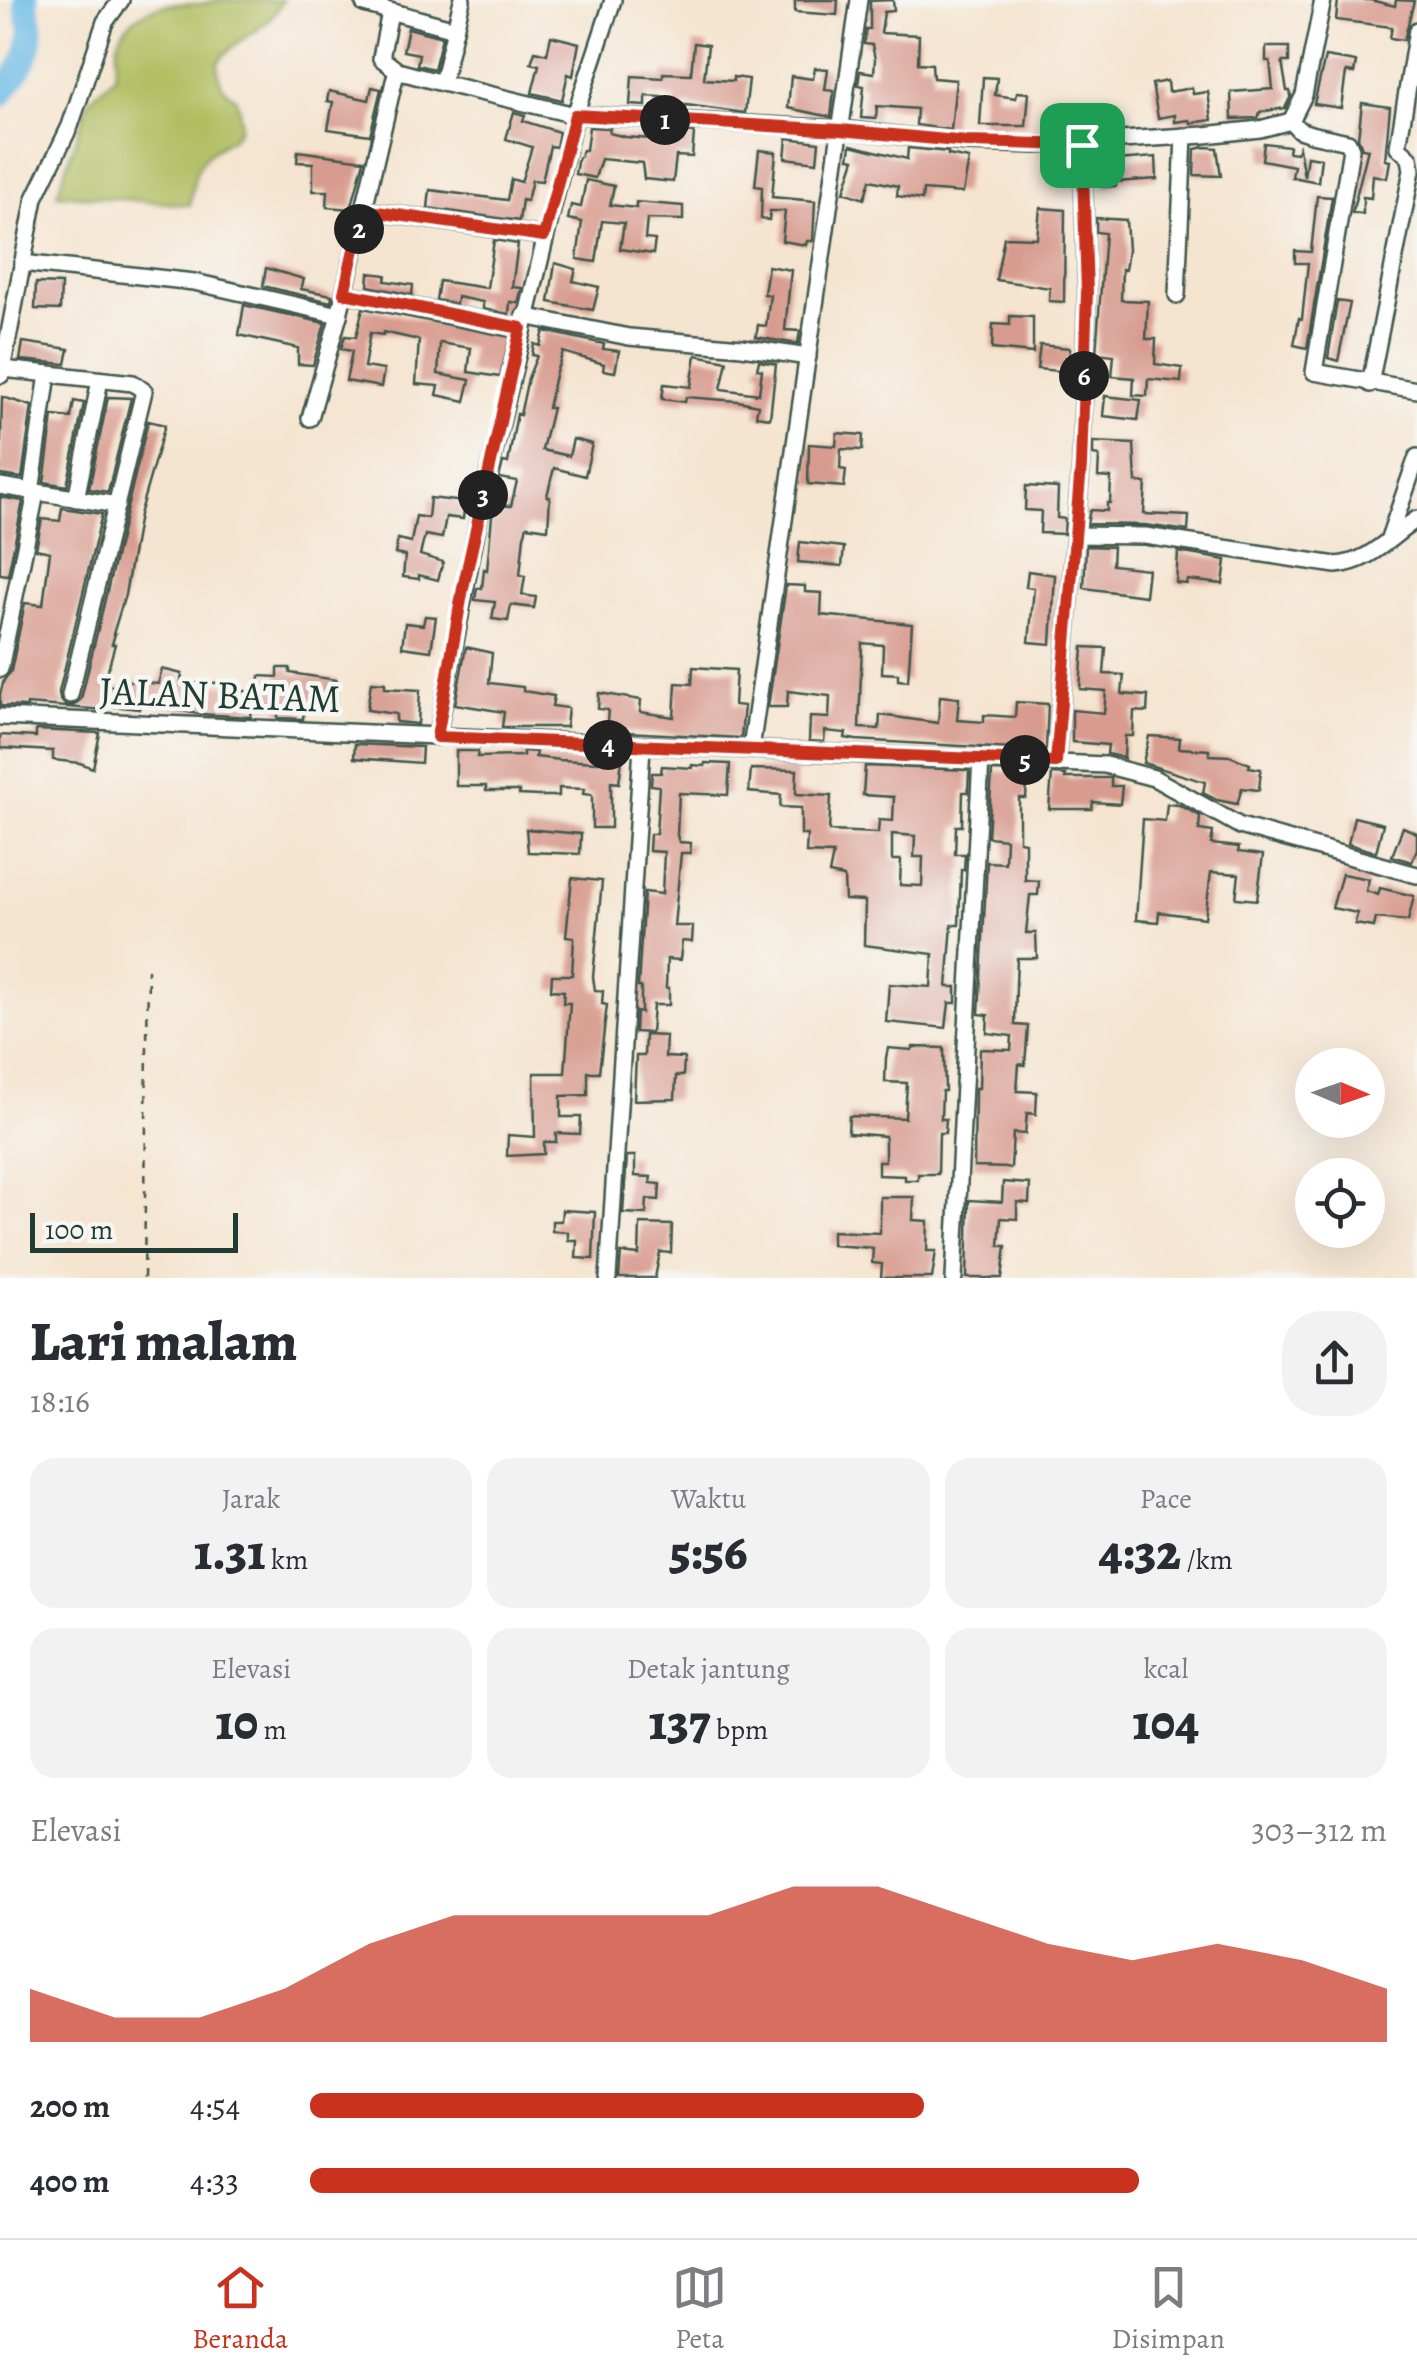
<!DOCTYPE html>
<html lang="id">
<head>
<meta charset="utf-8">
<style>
	body { margin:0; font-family:Alegreya,serif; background:#f2f2f3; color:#2b2b33; height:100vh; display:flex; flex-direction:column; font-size:38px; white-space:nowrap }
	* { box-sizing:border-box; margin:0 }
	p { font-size:32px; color:#7c7c81 }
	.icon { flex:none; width:55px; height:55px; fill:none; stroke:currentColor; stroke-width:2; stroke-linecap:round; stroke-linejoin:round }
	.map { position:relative; height:1278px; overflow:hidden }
	.side { display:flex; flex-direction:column; background:#fff; flex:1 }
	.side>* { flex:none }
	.needle { width:65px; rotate:92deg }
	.tools { position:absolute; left:1295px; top:1048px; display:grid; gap:20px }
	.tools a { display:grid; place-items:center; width:90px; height:90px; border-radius:50%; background:#fff; box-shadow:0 10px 40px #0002; font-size:50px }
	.scale { position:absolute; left:30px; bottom:25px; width:208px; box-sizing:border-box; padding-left:10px; border:5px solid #1f3d34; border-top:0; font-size:28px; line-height:35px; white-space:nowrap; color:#1f3d34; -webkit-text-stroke:8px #f6f6f2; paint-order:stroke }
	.pin { position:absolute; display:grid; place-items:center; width:85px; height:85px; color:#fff; margin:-42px; border-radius:20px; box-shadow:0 5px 15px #0006 }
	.km { position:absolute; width:50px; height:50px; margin:-25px; border-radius:50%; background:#222; color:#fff; font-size:28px; line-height:50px; text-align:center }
	.round { display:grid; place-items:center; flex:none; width:105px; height:105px; border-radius:40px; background:#f2f2f3 }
	.overview { display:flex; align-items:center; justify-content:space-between; height:170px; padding:0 30px }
	h1 { font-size:55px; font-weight:800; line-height:75px }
	.figures { display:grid; grid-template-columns:repeat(3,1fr); gap:15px; height:170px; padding:10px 30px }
	.figures div { display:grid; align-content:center; border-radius:25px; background:#f2f2f3; text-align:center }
	.figures b { font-size:50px; font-weight:800 }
	.figures small { font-size:28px; font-weight:400 }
	.figures p { font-size:28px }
	.chart { height:280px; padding:20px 30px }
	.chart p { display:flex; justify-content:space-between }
	.chart svg { width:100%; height:180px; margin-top:10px; fill:#c8321e; opacity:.7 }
	ul { padding:0 30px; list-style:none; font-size:32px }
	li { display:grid; grid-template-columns:160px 120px 1fr; align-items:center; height:75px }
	li i { height:25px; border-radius:12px; background:#c8321e }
	.tabs { display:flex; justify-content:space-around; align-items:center; height:140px; border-top:2px solid #e1e1e2; background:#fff; font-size:28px; color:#7c7c81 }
	.tabs a { display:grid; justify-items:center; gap:5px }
	.tabs .current { color:#c8321e }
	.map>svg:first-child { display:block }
	.green { fill:#b0be60; stroke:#687e4a; stroke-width:2.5 }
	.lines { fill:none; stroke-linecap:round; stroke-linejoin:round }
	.river { stroke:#6bbae6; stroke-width:25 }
	.building { fill:#d89b8f; fill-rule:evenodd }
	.minor-casing { stroke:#3f564b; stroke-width:20 }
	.path { stroke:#3f564b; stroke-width:2.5; stroke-dasharray:8 8; stroke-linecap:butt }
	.minor { stroke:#fff; stroke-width:15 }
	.route-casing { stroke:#fff; stroke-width:20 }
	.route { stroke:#c8321e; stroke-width:12 }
	.labels { text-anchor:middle; stroke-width:9; stroke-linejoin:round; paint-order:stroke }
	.street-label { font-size:40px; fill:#1f3d34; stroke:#f6f6f2 }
</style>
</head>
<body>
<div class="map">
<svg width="1417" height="1278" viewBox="0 0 1417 1278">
	<rect width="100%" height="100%" fill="#f6f6f2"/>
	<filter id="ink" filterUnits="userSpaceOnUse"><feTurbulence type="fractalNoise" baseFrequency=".01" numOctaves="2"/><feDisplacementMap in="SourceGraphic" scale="20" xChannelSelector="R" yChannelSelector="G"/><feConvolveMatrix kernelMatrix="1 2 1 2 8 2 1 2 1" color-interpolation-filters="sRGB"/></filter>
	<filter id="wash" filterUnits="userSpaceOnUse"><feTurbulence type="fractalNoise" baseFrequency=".0048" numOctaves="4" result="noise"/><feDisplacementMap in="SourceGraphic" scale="40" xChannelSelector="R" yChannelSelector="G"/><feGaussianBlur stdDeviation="2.25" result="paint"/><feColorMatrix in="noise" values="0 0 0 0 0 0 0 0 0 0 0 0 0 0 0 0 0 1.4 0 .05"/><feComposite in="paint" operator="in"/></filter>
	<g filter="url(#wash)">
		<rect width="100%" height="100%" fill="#f5e4cf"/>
		<path class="green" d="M216,0h67c-16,33 -45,35 -65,62 0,16 2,27 17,35 18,47 -11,38 -31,62 -11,13 -11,30 -14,46l-133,-11 32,-94 26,-24c1,-10 1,-22 3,-33 6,-24 35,-38 57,-39 15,0 27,2 41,-4z"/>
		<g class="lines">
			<path class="river" d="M0,95c15,-18 31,-38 31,-64 0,-10 -5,-20 -5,-31"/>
		</g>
		<g id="blocks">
			<g class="building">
				<polygon points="795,0 838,0 837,15 795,12"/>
				<polygon points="893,0 894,11 884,12 881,33 919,35 918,63 932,64 933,78 956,80 951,130 916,125 917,109 877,106 876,119 861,118 864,86 858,85 860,71 874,73 875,59 872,45 864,44 866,29 870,29 870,1"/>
				<polygon points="1338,0 1370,0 1395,6 1396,0 1414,1 1404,40 1390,38 1392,27 1336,20"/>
				<polygon points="408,28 442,37 434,69 417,65 419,54 403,51"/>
				<polygon points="551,36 579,43 573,76 568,74 562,100 532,93 539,65 531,63 535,51 547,54"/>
				<polygon points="694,43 708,45 704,79 733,81 733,77 749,79 745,113 686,105 685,109 674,109 675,98 646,96 646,106 630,105 632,76 663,78 663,73 691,74"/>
				<polygon points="1266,47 1289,47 1289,62 1282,62 1287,91 1290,91 1291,96 1285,108 1260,112 1258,118 1232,119 1231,92 1273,89 1270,61 1266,61"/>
				<polygon points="1325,57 1356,62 1354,73 1346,72 1341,108 1314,104"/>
				<polygon points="815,68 828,69 825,90 834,91 831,117 788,108 791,76 813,79"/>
				<polygon points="983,77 997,78 995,95 1016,98 1017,92 1029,93 1026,126 980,126"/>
				<polygon points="1167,81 1168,92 1192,88 1193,94 1208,92 1212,120 1191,123 1190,120 1175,122 1175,115 1158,118 1152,84"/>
				<polygon points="372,87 381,89 370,135 328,129 333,102 327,101 329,91 369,100"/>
				<polygon points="1362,103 1390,107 1385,160 1390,161 1387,178 1373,175 1371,198 1363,197 1363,214 1352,213 1368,149 1362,148 1358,138"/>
				<polygon points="514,112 525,115 523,121 559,132 556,147 550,146 542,181 532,180 527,201 522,200 519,221 428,208 430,190 507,200 511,179 521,182 532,147 506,139"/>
				<polygon points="589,127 610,128 609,133 626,137 664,140 683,140 683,132 694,133 692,157 676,156 673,182 644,179 642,163 601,159 595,178 575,174 577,162 583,150 586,150"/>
				<polygon points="787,138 819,142 817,162 785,158"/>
				<polygon points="1264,143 1289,146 1288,152 1296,153 1299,147 1304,177 1307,156 1321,158 1318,182 1292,177 1294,166 1262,160"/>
				<polygon points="851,145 907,159 908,148 948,152 948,155 969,159 963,193 923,190 922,200 897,196 898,186 870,180 864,199 844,192 855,159 849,158"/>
				<polygon points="1205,147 1217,148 1221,176 1194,175 1195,149"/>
				<polygon points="759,150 776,152 772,197 815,201 813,241 807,241 806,245 782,241 785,211 770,211 769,220 761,219 762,187 755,186"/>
				<polygon points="298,151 364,160 351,209 327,207 328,191 313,191 313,163 297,162"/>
				<polygon points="1156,157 1157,179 1116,182 1116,186 1103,187 1102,161"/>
				<polygon points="586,180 614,186 610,205 636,208 636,202 683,206 683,220 647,219 645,239 655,240 653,254 620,249 624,223 602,221 596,262 577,259 582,222 568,219 571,205 581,207"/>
				<polygon points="1317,196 1332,197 1307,348 1294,345 1299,318 1302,319 1308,263 1295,263 1295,251 1311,252"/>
				<polygon points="1040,208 1065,210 1064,302 1049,301 1050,288 996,280 1004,237 1037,238"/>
				<polygon points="1096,218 1126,220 1128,250 1125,270 1122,269 1121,300 1148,301 1146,339 1156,339 1155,364 1182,368 1181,382 1148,379 1147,396 1133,395 1134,378 1112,376 1114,355 1096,353 1105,233 1096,232"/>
				<polygon points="494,240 518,244 512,287 522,288 518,303 510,302 509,314 483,309 483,302 457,297 456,304 436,300 439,281 487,288"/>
				<polygon points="555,263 576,269 573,281 599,287 593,310 549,302"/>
				<polygon points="768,266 791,270 785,330 800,331 798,344 756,337 758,325 766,326 770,295 764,294"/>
				<polygon points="266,268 304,279 301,289 332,295 331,302 263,286"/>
				<polygon points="369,273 386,275 385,281 413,285 412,295 368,286"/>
				<polygon points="36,283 61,284 60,310 35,309"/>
				<polygon points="1337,301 1350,303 1338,361 1328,358"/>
				<polygon points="244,305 325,323 313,365 298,364 298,348 239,335"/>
				<polygon points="363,308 510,337 500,377 468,372 471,348 440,343 438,374 470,380 465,401 437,395 439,386 416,384 419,340 383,332 383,335 370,333 364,367 384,370 381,387 346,381 352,351 341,349 345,336 356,337"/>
				<polygon points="1010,316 1033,317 1033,353 992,349 993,324 1010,325"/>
				<polygon points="544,331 604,344 603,349 619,351 615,372 603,370 604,364 563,352 555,375 548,408 552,408 542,450 569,456 573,439 592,444 585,476 554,468 547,496 550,497 548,529 527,526 524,536 520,575 525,576 522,595 536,597 534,608 511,605 508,621 492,619 495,602 475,600 477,588 482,588 484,569 487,570 493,505 511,506 517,481 499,478 503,462 508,463 517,414 520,415 528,378 537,356 532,355 534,344 540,346"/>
				<polygon points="23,342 69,349 66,364 20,360"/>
				<polygon points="1040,345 1070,348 1068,372 1037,369"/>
				<polygon points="696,355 727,361 721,389 759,394 762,370 757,369 759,361 776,364 770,418 756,416 758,405 738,401 686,397 685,402 662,399 664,384 691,387"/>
				<polygon points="1105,396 1141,400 1138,420 1103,416"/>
				<polygon points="2,397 32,406 22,478 0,475"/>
				<polygon points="108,397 131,398 108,492 89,489"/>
				<polygon points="74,401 84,403 67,486 44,482 53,416 71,418"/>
				<polygon points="148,421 165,425 139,515 125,595 113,634 115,634 112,644 115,644 104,684 127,690 128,681 158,684 162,669 182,674 181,681 205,685 205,682 228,684 227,690 259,692 260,676 278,677 278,668 290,668 290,673 337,680 336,703 310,701 309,710 304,710 303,719 278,718 278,707 252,705 251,717 199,714 140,704 139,709 106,705 105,710 27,704 27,707 0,706 0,694 4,680 11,671 25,603 43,605 50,552 36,549 42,519 60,521 62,508 102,514 59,692 60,699 66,706 74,705 81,699"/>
				<polygon points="837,433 863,435 862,450 841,449 840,469 846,470 844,487 808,484 809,444 836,446"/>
				<polygon points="1093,442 1134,444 1136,482 1146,483 1144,514 1189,516 1188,531 1145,525 1087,524 1090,510 1107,511 1107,503 1110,503 1111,478 1098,477 1099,456 1093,455"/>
				<polygon points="1026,486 1058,488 1057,518 1065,519 1064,534 1040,533 1041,511 1025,510"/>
				<polygon points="0,497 23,501 8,575 0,574"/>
				<polygon points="430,498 465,502 463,519 446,517 442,538 425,535 420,555 443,562 438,580 419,575 419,579 403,577 405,556 395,554 398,539 411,542 416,516 428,518"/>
				<polygon points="800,542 844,547 842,566 798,562"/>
				<polygon points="1086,546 1113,547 1112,565 1148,569 1145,596 1084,588"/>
				<polygon points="1178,552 1226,560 1223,584 1188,580 1187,584 1176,583"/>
				<polygon points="1028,571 1055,575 1051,644 1029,642 1034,588 1026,587"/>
				<polygon points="786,585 805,586 805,592 822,593 821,615 912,624 908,681 898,680 898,674 882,673 883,645 862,643 859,728 879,729 880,715 938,723 940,696 959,698 957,720 984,722 984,715 1015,717 1016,702 1048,704 1046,751 856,740 845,738 846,733 825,731 824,742 809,741 810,717 829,718 830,696 788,691 787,707 768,707"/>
				<polygon points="425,616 436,617 431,651 402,647 405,623 423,625"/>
				<polygon points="466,647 492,653 489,683 523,687 523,691 554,696 552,706 568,708 566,727 502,727 504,712 455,704"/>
				<polygon points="1083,647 1106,648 1104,674 1124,675 1122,694 1148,696 1147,712 1134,711 1133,736 1125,736 1124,758 1107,754 1108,745 1072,742 1072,710 1104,713 1106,691 1080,689"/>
				<polygon points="693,667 736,670 734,705 744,706 741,738 606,731 608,710 598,709 599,693 641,700 640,712 674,717 676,683 692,684"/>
				<polygon points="371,682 385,683 385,688 420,690 418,724 396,722 396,714 367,710"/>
				<polygon points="36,730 100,733 93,768 80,763 53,760 53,751 0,748 0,735 36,737"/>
				<polygon points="1149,736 1180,738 1179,748 1209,750 1209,755 1230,756 1250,764 1249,767 1261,769 1259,790 1242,788 1237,804 1217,800 1203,793 1205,782 1143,763"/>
				<polygon points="355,744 422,747 421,763 354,758"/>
				<polygon points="456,751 478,751 477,757 523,756 523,751 536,752 535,757 560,760 598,762 599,757 622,760 619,783 611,782 611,828 592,828 592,795 583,794 584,789 559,788 559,796 539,796 519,795 519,791 486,791 486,786 456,786"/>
				<polygon points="705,763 730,764 728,795 679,793 677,835 679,842 691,843 690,853 681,853 674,926 693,926 692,942 682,941 680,960 667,959 666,988 669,988 669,1005 653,1005 651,1033 635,1032 636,1012 641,1013 641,987 638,987 644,892 662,894 664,852 649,851 650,834 656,834 659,786 651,785 652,773 661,773 662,766 692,768 692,765 705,766"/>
				<path d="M865,766l104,4 -1,22h-5l-1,34h-6l-1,28h10l-1,16h-3l-2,55h-7l-5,62h9v16h-7l-3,25 -60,-6 3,-38 42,3 2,-33 -69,-9 1,-44 -20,-1 -1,-23 -15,-3 4,-20 -27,-1 1,-18h-6v-27l-21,-1 1,-12 -32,-3 2,-23 46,1 -1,24 35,2 -2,35 49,2 1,-13 14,1 1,-24 -31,-2zM892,834l23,2 -1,21h9l-1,29 -22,-1 1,-25h-9z"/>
				<polygon points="992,771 1015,772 1014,780 1027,780 1026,798 1019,798 1019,841 1025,842 1025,880 1039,881 1038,895 1030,895 1026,933 1036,933 1037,958 1017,958 1016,984 1015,1025 1028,1026 1025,1065 1019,1064 1017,1091 1037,1092 1036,1114 1027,1113 1025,1134 1013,1133 1011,1168 974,1167 975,1088 979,1088 980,1049 1011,1050 1012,1036 987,1033 988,1015 979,1014 987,862 1005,863 1006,839 988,837"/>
				<polygon points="1052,774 1066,775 1065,778 1111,778 1111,786 1122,786 1120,804 1093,802 1092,809 1049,809"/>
				<polygon points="1167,804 1179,805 1200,816 1199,830 1213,832 1211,844 1239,847 1238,852 1263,855 1257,900 1236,898 1239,874 1211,872 1205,918 1159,912 1158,922 1136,920 1143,819 1165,821"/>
				<polygon points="1354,817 1383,824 1376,852 1348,844"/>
				<polygon points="1403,827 1417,833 1417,849 1412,862 1392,856"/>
				<polygon points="526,829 581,834 580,854 528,852"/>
				<polygon points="1342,874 1369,879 1366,891 1378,895 1380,888 1414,896 1408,921 1376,918 1374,927 1355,924 1357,913 1332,908"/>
				<polygon points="572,878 602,881 593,977 595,990 603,991 602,1004 607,1005 599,1072 588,1072 588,1095 561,1096 561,1117 581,1117 580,1134 556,1133 556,1142 544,1142 544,1154 507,1156 508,1135 535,1137 534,1073 565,1073 570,1003 563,1003 564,991 551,990 552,975 572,975 574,937 566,936"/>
				<polygon points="645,1035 666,1036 665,1057 684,1058 683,1076 676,1076 675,1099 634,1100 636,1056 644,1056"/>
				<polygon points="913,1047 944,1048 945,1091 942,1091 941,1119 946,1119 945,1133 939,1133 938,1174 918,1174 918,1180 905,1180 905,1176 878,1175 878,1161 885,1161 885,1136 848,1133 849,1116 905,1118 907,1083 885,1082 886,1058 888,1048 912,1050"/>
				<polygon points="627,1156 635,1156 635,1176 651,1177 650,1183 660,1184 659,1200 647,1199 646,1214 623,1213"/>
				<polygon points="1003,1182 1030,1184 1029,1203 1017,1202 1017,1219 1001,1218 999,1246 1006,1246 1002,1278 967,1278 969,1200 1002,1202"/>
				<polygon points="880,1197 914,1197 913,1220 928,1221 927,1251 936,1251 932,1278 881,1278 882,1264 872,1263 873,1248 832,1245 832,1231 880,1233"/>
				<polygon points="562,1210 595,1212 593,1259 576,1258 577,1240 568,1240 568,1232 552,1231 552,1221 561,1221"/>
				<polygon points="640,1224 672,1225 671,1253 660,1252 655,1278 619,1278 621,1253 639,1255"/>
			</g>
		</g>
	</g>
	<g filter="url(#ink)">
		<use href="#blocks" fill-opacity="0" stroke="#3f564b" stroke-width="2.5"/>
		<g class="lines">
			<g class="minor-casing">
				<g id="minor">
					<polyline points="364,4 455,29"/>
					<polyline points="390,12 381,58 399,72"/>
					<polyline points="442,83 575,115 613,0"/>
					<polyline points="1291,121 1299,130 1311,134 1348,142 1351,149 1314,372 1417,390"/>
					<polyline points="363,210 544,236"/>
					<polyline points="22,263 194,282 339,315"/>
					<polyline points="344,293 521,328"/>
					<polyline points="1177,295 1184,136"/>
					<polyline points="524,316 629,337 742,347 808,357"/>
					<polyline points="3,369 133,383 144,391 70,695"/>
					<polyline points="1,375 35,198 70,126 105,22 121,0"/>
					<polyline points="1370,384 1412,170 1410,158 1398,147 1417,30"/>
					<polyline points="310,418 339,315 395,77 401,72 442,83 462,0"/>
					<polyline points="0,486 117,505"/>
					<polyline points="31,492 48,374"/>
					<polyline points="76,499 100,380"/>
					<path d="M1075,535l70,1 191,29c35,-3 53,-28 81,-46"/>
					<polyline points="1389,538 1417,457"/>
					<polyline points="0,669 36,493"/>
					<polyline points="0,717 1105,765 1154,778 1240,826 1417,875"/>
					<polyline points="437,737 481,506 575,115 841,129 967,143 1036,145 1205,135 1260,129 1291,121 1304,95 1323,0"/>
					<polyline points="751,749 859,0"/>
					<polyline points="1056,762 1081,466 1087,292 1082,145"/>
					<polyline points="608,1278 642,747"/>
					<polyline points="954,1278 981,758"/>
				</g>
			</g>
			<polyline class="path" points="144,1278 148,969"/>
			<use href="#minor" class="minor"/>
		</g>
	</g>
	<g class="lines" filter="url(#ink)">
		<g class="route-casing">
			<polygon id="route" points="575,115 841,130 967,142 1082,145 1087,292 1081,466 1056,762 437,737 463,588 521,328 344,293 363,210 544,236"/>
		</g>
		<use href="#route" class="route"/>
	</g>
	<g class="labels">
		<g class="street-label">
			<text transform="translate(220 694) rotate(2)" y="14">JALAN BATAM</text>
		</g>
	</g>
</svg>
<div class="tools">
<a><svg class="needle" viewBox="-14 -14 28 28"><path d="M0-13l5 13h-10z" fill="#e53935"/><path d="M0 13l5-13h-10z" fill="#7c7c81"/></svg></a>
<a><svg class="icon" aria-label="locate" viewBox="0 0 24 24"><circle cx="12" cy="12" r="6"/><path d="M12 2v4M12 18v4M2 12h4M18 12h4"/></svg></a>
</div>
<div class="scale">100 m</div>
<div class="pin" style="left:1082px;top:145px;background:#1e9e55"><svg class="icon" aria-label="arrive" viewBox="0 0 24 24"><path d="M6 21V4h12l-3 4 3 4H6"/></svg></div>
<b class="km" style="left:665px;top:120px">1</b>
<b class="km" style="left:359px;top:229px">2</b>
<b class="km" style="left:483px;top:495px">3</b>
<b class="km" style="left:608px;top:745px">4</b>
<b class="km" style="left:1025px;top:760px">5</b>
<b class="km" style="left:1084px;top:376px">6</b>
</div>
<section class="side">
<div class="overview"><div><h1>Lari malam</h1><p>18:16</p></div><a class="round"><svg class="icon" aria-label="share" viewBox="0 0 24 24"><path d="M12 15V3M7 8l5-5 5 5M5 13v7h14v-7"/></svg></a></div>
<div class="figures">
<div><p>Jarak</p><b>1.31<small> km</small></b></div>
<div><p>Waktu</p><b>5:56</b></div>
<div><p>Pace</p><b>4:32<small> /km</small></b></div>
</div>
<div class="figures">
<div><p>Elevasi</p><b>10<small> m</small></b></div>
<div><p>Detak jantung</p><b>137<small> bpm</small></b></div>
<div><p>kcal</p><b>104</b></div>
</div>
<div class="chart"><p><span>Elevasi</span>303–312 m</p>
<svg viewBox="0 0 160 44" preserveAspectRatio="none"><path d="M0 44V31L10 38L20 38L30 31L40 20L50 13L60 13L70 13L80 13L90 6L100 6L110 13L120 20L130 24L140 20L150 24L160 31V44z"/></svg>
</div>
<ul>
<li><b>200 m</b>4:54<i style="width:57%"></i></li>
<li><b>400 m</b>4:33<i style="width:77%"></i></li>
</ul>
</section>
<nav class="tabs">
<a class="current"><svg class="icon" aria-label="home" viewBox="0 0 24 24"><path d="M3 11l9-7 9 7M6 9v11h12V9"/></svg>Beranda</a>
<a><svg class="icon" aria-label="map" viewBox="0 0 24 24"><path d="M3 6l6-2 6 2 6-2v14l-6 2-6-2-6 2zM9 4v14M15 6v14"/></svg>Peta</a>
<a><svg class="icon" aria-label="saved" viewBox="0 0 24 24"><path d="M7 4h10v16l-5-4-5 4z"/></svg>Disimpan</a>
</nav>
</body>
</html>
